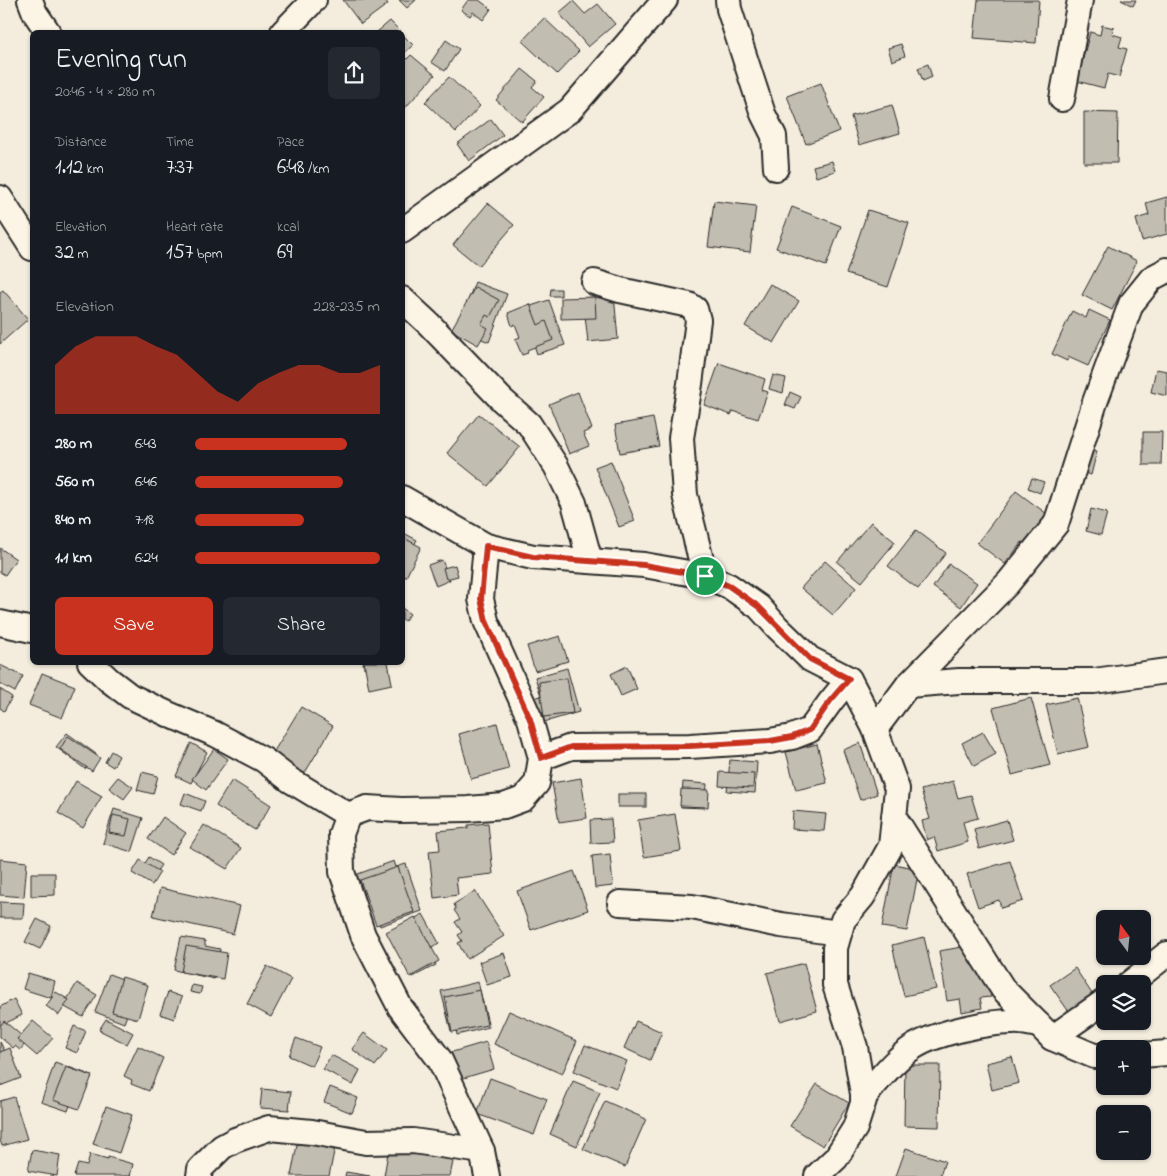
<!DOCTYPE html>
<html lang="en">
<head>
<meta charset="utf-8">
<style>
	body { margin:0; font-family:"Indie Flower",sans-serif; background:#242831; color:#f1f3f6; height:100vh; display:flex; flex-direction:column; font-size:19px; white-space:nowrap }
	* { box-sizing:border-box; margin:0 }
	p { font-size:16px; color:#9ea1a6 }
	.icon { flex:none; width:28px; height:28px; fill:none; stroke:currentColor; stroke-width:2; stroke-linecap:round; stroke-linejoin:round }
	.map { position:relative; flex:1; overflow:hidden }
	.side { position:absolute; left:30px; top:30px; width:375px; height:635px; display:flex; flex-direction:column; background:#171b24; border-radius:8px; box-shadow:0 1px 4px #0004 }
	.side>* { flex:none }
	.needle { width:32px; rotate:345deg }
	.buttons { position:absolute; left:1096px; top:910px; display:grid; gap:10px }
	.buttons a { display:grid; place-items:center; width:55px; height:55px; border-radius:8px; background:#171b24; box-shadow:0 1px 4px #0004; font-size:25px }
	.pin { position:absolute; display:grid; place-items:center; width:42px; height:42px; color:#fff; margin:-21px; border:2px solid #fff; border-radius:50%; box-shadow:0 1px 5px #0007 }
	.round { display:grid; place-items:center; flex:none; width:52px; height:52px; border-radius:8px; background:#242831 }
	.headline { display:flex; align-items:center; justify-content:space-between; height:85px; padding:0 25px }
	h1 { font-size:28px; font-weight:600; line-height:38px }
	.figures { display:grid; grid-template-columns:repeat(3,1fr); gap:8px; height:85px; padding:5px 25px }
	.figures div { display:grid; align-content:center }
	.figures b { font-size:21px; font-weight:600 }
	.figures small { font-size:14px; font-weight:400 }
	.figures p { font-size:14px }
	.chart { height:140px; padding:10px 25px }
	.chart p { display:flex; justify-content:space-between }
	.chart svg { width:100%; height:90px; margin-top:5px; fill:#c8321e; opacity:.7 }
	.button { display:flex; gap:10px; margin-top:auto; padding:10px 25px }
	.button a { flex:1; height:58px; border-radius:8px; background:#c8321e; color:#fff; font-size:20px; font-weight:600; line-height:58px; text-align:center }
	.button a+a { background:#242831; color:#f1f3f6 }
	ul { padding:0 25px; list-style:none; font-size:16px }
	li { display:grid; grid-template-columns:80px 60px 1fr; align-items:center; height:38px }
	li i { height:12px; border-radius:6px; background:#c8321e }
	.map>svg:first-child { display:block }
	.building { fill:#c2bdb1; stroke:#2b2b2b }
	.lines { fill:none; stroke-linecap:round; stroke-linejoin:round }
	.minor-casing { stroke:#2b2b2b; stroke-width:28 }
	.minor { stroke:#fcf5e5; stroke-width:24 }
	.route-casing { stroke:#fff; stroke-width:10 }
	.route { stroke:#c8321e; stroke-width:6 }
</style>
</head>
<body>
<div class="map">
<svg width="1167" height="1176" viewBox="0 0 1167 1176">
	<rect width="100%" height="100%" fill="#f4edde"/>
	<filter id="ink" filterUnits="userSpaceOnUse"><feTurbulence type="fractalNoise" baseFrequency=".02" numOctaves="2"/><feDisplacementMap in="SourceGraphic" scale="10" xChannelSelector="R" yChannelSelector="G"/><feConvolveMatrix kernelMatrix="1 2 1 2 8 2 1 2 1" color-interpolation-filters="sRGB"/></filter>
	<g filter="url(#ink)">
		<g class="building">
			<polygon points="343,0 385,0 388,4 361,24"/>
			<polygon points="399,0 416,0 407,8"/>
			<polygon points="468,0 479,0 491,9 483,20 473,12 470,16 461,10"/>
			<polygon points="978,0 1039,0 1036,43 974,38"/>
			<polygon points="1121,0 1136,0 1133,6"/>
			<polygon points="573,1 585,14 598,4 615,24 588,47 559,13"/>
			<polygon points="544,18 579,51 557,74 522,41"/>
			<polygon points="390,21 401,32 377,32"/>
			<polygon points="1102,25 1114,28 1112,34 1122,37 1119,47 1127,49 1119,77 1108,74 1104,88 1077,81 1090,32 1100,35"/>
			<polygon points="402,34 413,45 402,55"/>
			<polygon points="446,40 459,49 445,71 431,62"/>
			<polygon points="901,44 905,56 892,61 888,48"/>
			<polygon points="411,55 435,75 405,108 402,106 402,64"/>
			<polygon points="928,64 932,77 923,81 918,68"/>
			<polygon points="522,69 537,81 532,87 544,97 522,122 496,100"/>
			<polygon points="449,77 480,106 456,132 425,102"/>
			<polygon points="821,83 839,131 806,144 787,96"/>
			<polygon points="892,105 900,133 859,145 851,116"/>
			<polygon points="1084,112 1118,113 1117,163 1084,163"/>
			<polygon points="491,119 503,135 469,161 457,144"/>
			<polygon points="832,161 835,171 816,177 813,166"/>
			<polygon points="1167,197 1167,234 1142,241 1136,219 1149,215 1146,203"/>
			<polygon points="714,201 756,206 750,252 708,247"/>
			<polygon points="488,203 514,225 479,266 453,245"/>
			<polygon points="792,207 841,226 826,266 776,248"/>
			<polygon points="868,210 909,223 888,287 846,274"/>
			<polygon points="1108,246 1137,261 1112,310 1082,295"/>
			<polygon points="475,282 507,294 489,342 457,329"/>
			<polygon points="770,284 799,301 774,343 745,326"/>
			<polygon points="475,287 499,300 490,317 486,315 481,324 488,328 478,345 451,330"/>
			<polygon points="551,289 561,289 561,296 550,296"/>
			<polygon points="3,290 28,319 0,344 0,292"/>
			<polygon points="614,295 618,339 588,342 583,298"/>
			<polygon points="595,297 596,318 561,319 561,298"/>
			<polygon points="549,300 565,345 537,354 522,309"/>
			<polygon points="530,304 538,325 546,321 553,340 527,350 528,353 522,355 515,339 520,337 515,324 512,326 508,313"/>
			<polygon points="1089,310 1110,320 1088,366 1068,357 1067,361 1052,354 1072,311 1086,318"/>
			<polygon points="719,363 765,379 762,390 768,392 758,419 733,411 731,415 704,405"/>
			<polygon points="1156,369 1167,371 1167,396 1151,392"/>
			<polygon points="773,375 786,378 783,393 769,389"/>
			<polygon points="578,392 592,429 583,433 589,446 569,454 549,404"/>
			<polygon points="790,392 801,397 795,409 785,405"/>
			<polygon points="479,414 520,447 488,486 447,453"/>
			<polygon points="653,418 659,446 620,453 615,425"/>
			<polygon points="1143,432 1162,432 1161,465 1143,465"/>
			<polygon points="1084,448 1097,451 1091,475 1078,471"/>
			<polygon points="611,461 635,521 619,527 595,467"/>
			<polygon points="1032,478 1044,482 1040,493 1028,488"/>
			<polygon points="1016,491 1047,514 1024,544 1022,542 1005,564 977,543"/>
			<polygon points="1091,509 1107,513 1101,535 1086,531"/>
			<polygon points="871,522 895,542 862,582 837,562"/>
			<polygon points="916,530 946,553 918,589 888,566"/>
			<polygon points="402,532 417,540 402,565"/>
			<polygon points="402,537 421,547 406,577 402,575"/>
			<polygon points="0,548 16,559 5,575 0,572"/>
			<polygon points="442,560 450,580 436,586 428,565"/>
			<polygon points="825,561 856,588 833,615 801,588"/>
			<polygon points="949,564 977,583 961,607 933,587"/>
			<polygon points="455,565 458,576 446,579 443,568"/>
			<polygon points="402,608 410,614 405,621 402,619"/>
			<polygon points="560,636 568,661 535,671 527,646"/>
			<polygon points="363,662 379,662 364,668"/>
			<polygon points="364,662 388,662 392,684 369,689"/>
			<polygon points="0,665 23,676 15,692 0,684"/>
			<polygon points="627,666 637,689 621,696 611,674"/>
			<polygon points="567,668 579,712 541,723 534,698 541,696 535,677"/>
			<polygon points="42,673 75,686 62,718 29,705"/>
			<polygon points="567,678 573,713 544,717 539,682"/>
			<polygon points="0,689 12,697 4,711 0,708"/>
			<polygon points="1031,698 1050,765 1012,775 993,708"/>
			<polygon points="1077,698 1089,747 1058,754 1046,705"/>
			<polygon points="301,707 333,726 300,781 268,761"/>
			<polygon points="497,723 509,769 471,779 459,734"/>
			<polygon points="983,732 996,754 974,766 962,743"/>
			<polygon points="67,733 96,754 85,769 56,747"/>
			<polygon points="68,736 100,758 92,771 60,749"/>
			<polygon points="191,743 207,752 191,783 176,776"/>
			<polygon points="860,743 877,794 860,800 843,750"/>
			<polygon points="817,744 827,783 796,790 786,752"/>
			<polygon points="214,749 228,759 206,790 192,779"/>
			<polygon points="111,751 119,756 113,767 105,762"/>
			<polygon points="730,760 757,762 755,793 727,791"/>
			<polygon points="142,772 158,776 153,794 137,790"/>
			<polygon points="720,772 754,774 753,788 719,786"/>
			<polygon points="118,777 133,787 124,799 109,788"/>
			<polygon points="581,778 587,818 559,822 552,783"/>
			<polygon points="232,780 271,805 255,830 216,806"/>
			<polygon points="76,781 102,796 83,828 58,813"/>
			<polygon points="953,781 958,798 971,795 978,818 963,822 968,842 938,851 934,837 927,840 922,821 930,819 921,790"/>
			<polygon points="683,782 707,784 705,808 681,807"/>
			<polygon points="681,789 709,790 708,807 680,806"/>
			<polygon points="185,793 205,801 201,811 181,804"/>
			<rect x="618" y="794" width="28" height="13"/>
			<polygon points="114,809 143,818 132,852 103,843"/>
			<polygon points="793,811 826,814 824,831 792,829"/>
			<polygon points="675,814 681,851 644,857 638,820"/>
			<polygon points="113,815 130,819 126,836 109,833"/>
			<polygon points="163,817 186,833 171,855 148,839"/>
			<polygon points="611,819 613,842 591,843 590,820"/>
			<polygon points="1007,820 1013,840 979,849 974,829"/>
			<polygon points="488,823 493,874 456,878 458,895 434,898 429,851 440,850 438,831 468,828 468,825"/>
			<polygon points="204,825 241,848 227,869 190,847"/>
			<polygon points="610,854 613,886 595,888 592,856"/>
			<polygon points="149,857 161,865 152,878 140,871"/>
			<polygon points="0,859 27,862 24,897 0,895"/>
			<polygon points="140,860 160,872 152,885 132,873"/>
			<polygon points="394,861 396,867 406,864 422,911 380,926 368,892 361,894 355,875"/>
			<polygon points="1010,861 1023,901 1001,908 999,900 978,907 967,874"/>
			<polygon points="894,864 919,869 907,931 882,927"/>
			<polygon points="398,867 414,912 376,925 360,880"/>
			<polygon points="574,871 588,910 531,930 517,891"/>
			<polygon points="31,873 55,873 55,895 31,896"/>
			<polygon points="160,888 240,906 233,934 153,916"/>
			<polygon points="475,891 504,936 467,959 458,943 462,941 458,935 462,932 455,922 460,919 454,910 456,909 454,904"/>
			<polygon points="0,902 24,903 23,918 0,918"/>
			<polygon points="423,914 439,943 428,949 436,965 413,977 397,947 403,944 395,929"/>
			<polygon points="415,917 439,961 410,977 386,932"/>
			<polygon points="37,919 51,926 40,949 25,942"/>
			<polygon points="181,937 205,941 205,946 220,949 214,979 174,970"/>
			<polygon points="924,937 936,989 904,996 892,945"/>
			<polygon points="186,946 227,953 223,979 181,972"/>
			<polygon points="968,946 971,965 985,963 991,997 980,998 982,1008 962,1012 960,999 947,1001 939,951"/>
			<polygon points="504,953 512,977 487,985 479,962"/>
			<polygon points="804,963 817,1011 780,1021 767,973"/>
			<polygon points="267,966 291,979 271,1017 247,1004"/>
			<polygon points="1075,968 1096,1000 1072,1016 1050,985"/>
			<polygon points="28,973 55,981 51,998 23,989"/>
			<polygon points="109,974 138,985 124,1023 95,1012"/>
			<polygon points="122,977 148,985 138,1019 112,1012"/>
			<polygon points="478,982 489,1027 457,1035 456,1030 451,1031 441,991"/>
			<polygon points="77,983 97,995 83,1017 63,1006"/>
			<polygon points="192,985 202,987 200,994 190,992"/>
			<polygon points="480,990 487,1025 452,1032 445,997"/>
			<polygon points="56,992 69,1000 59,1015 46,1006"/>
			<polygon points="168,992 182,997 174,1019 160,1014"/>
			<polygon points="14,999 22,1015 0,1026 0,1007"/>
			<polygon points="509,1011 577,1041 562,1074 494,1044"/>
			<polygon points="106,1019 133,1033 127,1044 99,1030"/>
			<polygon points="4,1021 28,1041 20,1050 15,1046 13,1048 0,1037 0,1026"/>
			<polygon points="33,1021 53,1038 37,1056 17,1039"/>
			<polygon points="636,1021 662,1032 650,1060 624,1048"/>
			<polygon points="74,1026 86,1031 77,1053 65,1048"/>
			<polygon points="364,1033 387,1050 375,1066 352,1049"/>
			<polygon points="296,1038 320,1047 312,1066 289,1056"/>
			<polygon points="0,1042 15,1070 0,1078"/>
			<polygon points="486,1042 494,1069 457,1080 449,1053"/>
			<polygon points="585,1045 627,1061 616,1088 574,1071"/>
			<polygon points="138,1046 163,1058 149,1091 131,1084 132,1080 124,1076"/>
			<polygon points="10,1048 21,1078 0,1086 0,1052"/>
			<polygon points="331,1055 360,1070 353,1085 323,1069"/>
			<polygon points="1012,1057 1019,1083 992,1090 986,1063"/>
			<polygon points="55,1062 90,1075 84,1093 75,1091 68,1111 41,1102"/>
			<polygon points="905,1065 940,1065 939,1127 904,1126"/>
			<polygon points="66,1067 92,1076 79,1109 53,1100"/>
			<polygon points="490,1078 547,1099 534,1135 477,1114"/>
			<polygon points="573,1081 600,1092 577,1146 550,1134"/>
			<polygon points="817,1084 849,1103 823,1146 790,1126"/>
			<polygon points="330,1087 358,1098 352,1113 324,1102"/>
			<polygon points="262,1089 291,1092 289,1110 260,1108"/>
			<polygon points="14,1097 27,1139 2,1146 0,1140 0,1101"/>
			<polygon points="605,1101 646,1119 625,1167 583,1149"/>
			<polygon points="106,1106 132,1115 119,1153 93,1144"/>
			<polygon points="299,1135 336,1142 329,1176 291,1176"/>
			<polygon points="389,1147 454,1157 450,1176 384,1176"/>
			<polygon points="906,1148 945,1161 940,1176 896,1176"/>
			<polygon points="32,1150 60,1155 57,1176 28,1171"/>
			<polygon points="90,1154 108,1159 108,1157 133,1164 130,1176 74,1176 78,1164 87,1166"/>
			<polygon points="346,1172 370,1176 345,1176"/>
		</g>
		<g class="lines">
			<g class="minor-casing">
				<g id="minor">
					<polyline points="30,0 35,13 48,32"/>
					<polyline points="728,0 729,9 763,114 774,136 776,168"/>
					<polyline points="283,32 314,0"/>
					<polyline points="1062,99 1080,0"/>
					<polyline points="0,198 32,248"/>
					<polyline points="402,231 570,110 665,0"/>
					<polyline points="594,282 620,290 689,305 695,309 698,320 690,384 681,438 685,495 705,576"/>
					<polyline points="402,299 429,324 502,400 529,424 556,466 574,503 590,561"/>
					<polyline points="402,498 486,546 533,557 644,565 705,576 729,586 759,607 777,627 810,659 849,679 875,729 897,789 891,846 863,896 843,920 835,948 835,985 855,1047 864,1100 855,1128 836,1158 817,1176"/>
					<polyline points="486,546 481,599 486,621 530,719 541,758 537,783 523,799 504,806 468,809 401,810 367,808 348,815 341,834 342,872 363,935 400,1007 440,1060 482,1151 487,1176"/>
					<polyline points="0,623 32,630"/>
					<polyline points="90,662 109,680 130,696 168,714 215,734 264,760 290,780 348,815"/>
					<polyline points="908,685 959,681 1094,681 1167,671"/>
					<polyline points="875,729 908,685 1008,583 1056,524 1095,402 1131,304 1152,278 1167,270"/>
					<polyline points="541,758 571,747 690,746 770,741 792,737 810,730 831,701 849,679"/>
					<polyline points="894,817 1003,989 1052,1038 1094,1056 1105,1056"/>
					<polyline points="620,903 692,907 781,925 839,933"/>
					<polyline points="1129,984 1167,954"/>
					<polyline points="1052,1038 1105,1001"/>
					<polyline points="1142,1055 1167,1053"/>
					<path d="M863,1098c16,-18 31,-39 52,-52 22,-13 71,-24 97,-24 9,-1 18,2 27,3"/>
					<polyline points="199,1176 200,1169 222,1147 235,1140 269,1128 312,1132 366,1142 413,1141 482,1151"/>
				</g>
			</g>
			<use href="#minor" class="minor"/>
		</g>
	</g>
	<g class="lines" filter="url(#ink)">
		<g class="route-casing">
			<polygon id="route" points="486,546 533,557 644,565 705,576 729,586 759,607 810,659 849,679 830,701 810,730 792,737 770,741 690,746 571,747 541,758 530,719 486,621 481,599"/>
		</g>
		<use href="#route" class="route"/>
	</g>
</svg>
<div class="buttons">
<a><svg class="needle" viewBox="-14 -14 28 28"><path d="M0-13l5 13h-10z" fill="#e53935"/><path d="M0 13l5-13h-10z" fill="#9ea1a6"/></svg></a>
<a><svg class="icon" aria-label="layers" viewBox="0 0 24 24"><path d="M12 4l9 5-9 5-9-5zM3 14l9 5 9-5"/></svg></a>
<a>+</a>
<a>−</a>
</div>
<div class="pin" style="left:705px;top:576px;background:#1e9e55"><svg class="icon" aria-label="arrive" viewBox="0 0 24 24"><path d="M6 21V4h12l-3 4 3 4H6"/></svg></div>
<section class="side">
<div class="headline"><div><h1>Evening run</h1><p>20:46 · 4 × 280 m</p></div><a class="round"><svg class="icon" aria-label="share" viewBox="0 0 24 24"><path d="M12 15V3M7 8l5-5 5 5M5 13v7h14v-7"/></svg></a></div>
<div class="figures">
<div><p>Distance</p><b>1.12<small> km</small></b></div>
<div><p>Time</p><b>7:37</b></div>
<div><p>Pace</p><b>6:48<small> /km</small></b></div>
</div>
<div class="figures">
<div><p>Elevation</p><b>32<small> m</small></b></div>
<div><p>Heart rate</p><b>157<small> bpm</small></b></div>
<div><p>kcal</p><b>69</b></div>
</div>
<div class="chart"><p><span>Elevation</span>228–235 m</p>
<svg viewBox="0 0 160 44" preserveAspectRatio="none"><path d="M0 44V20L10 11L20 6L30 6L40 6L50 11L60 15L70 24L80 33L90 38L100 29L110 24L120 20L130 20L140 24L150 24L160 20V44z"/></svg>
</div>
<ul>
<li><b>280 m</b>6:43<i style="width:82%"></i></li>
<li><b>560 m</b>6:46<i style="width:80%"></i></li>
<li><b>840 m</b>7:18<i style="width:59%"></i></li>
<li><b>1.1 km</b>6:24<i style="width:100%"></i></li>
</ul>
<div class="button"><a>Save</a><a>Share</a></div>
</section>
</div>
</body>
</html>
